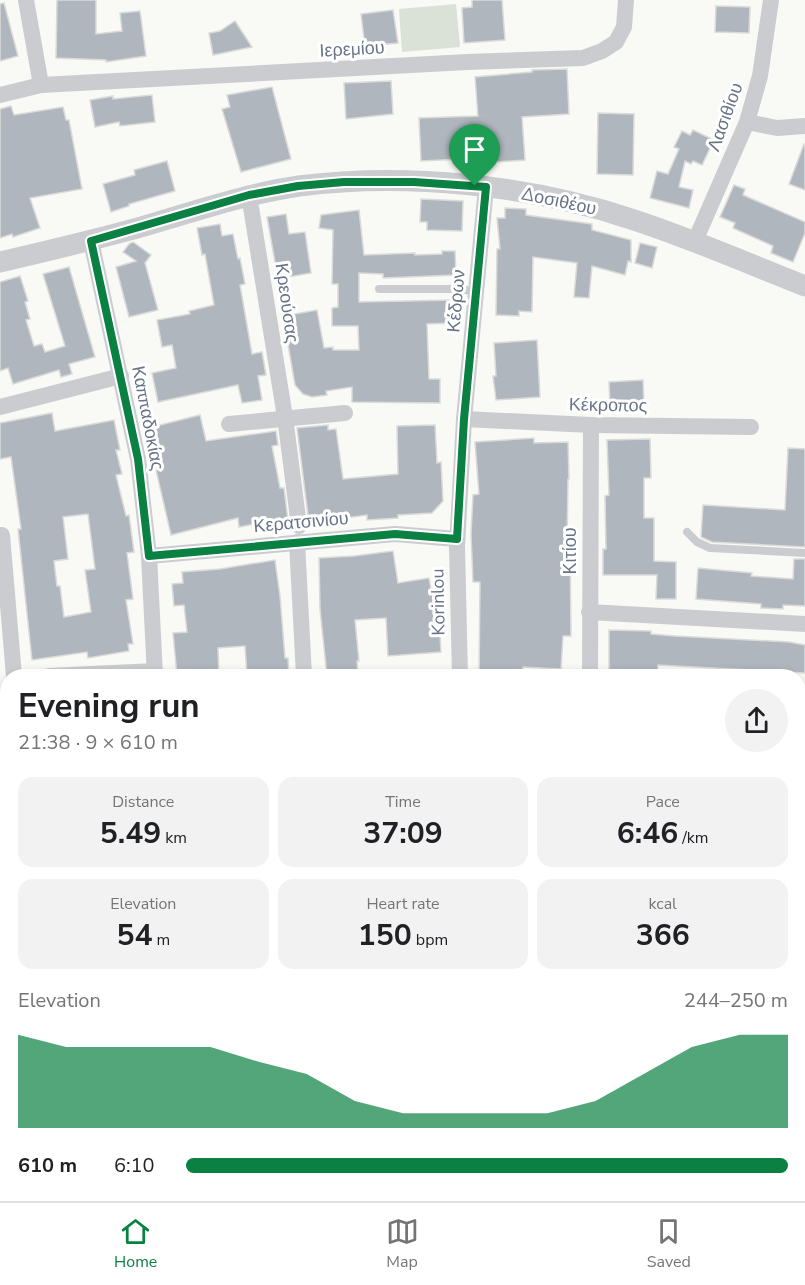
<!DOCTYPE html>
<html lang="en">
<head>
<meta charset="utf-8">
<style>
	body { margin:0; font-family:"Nunito Sans",sans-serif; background:#f2f2f2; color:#202124; height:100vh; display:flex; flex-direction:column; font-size:22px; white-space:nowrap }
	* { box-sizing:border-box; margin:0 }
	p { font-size:20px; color:#757577 }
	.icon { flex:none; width:33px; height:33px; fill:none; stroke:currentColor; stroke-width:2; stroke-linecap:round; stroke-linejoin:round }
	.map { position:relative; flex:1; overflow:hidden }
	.drawer { position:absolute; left:0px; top:669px; width:806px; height:532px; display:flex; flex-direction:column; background:#fff; border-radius:24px 24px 0 0; box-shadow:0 3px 9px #0003 }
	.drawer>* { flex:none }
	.pin { position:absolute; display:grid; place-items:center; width:51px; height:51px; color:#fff; margin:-62px -26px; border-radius:50% 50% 50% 0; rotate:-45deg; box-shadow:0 0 6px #0007 }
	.pin .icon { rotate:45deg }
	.round { display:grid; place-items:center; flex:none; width:63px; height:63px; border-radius:32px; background:#f2f2f2 }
	.summary { display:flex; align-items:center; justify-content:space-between; height:102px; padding:0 18px }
	h1 { font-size:33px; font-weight:700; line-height:45px }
	.metrics { display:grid; grid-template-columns:repeat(3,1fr); gap:9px; height:102px; padding:6px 18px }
	.metrics div { display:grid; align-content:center; border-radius:15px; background:#f2f2f2; text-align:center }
	.metrics b { font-size:30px; font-weight:700 }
	.metrics small { font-size:16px; font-weight:400 }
	.metrics p { font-size:16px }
	.chart { height:168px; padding:12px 18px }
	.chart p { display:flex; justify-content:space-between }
	.chart svg { width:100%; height:108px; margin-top:6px; fill:#0b8043; opacity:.7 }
	ul { padding:0 18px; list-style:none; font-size:20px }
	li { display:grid; grid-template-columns:96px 72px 1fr; align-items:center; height:45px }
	li i { height:15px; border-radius:8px; background:#0b8043 }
	.menu { display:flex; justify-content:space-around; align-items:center; height:84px; border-top:2px solid #e0e0e0; background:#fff; font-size:16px; color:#757577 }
	.menu a { display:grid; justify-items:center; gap:3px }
	.menu .on { color:#0b8043 }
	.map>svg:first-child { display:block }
	.green { fill:#dae1d7 }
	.building { fill:#afb6bd; stroke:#dadbd9; stroke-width:1.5; fill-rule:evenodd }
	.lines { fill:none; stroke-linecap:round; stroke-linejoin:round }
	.secondary-casing { stroke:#bcbfc4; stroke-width:25 }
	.service { stroke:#caccd0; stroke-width:8 }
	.minor { stroke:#caccd0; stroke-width:16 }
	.tertiary { stroke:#caccd0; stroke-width:21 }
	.secondary { stroke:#fff; stroke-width:22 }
	.route-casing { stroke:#fff; stroke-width:12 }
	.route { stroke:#0b8043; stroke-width:8 }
	.labels { text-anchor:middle; stroke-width:6; stroke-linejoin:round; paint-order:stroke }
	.street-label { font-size:18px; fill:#687588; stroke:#fff }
</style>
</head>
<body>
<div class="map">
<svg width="805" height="1201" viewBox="0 0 805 1201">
	<rect width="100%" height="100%" fill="#f9f9f6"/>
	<polygon class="green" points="456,4 460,47 402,52 399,9"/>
	<g class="building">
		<polygon points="57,0 96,0 96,34 122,31 120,13 140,11 146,56 106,62 106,60 56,58"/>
		<polygon points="472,0 502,0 505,40 464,43 462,8 472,7"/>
		<polygon points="4,3 18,56 0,61 0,4"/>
		<polygon points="716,6 750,7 749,33 715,32"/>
		<polygon points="393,10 398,43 378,45 379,53 366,55 361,14"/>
		<polygon points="235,21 252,47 213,55 209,33 220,31"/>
		<polygon points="567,69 569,114 522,117 525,160 482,163 482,158 421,161 419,118 478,116 475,77 532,72 532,70"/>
		<polygon points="391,81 393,114 346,119 344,83"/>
		<polygon points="272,87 291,159 241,172 222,109 230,107 227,95"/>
		<polygon points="152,95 155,122 120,126 119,122 95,127 90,100 113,96 113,99"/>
		<polygon points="11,106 14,115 63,107 66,120 69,120 82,189 30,198 40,228 13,237 12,234 0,238 0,109"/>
		<polygon points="598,113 634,114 633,175 597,174"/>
		<polygon points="693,130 714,140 702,165 693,161 691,164 685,161 679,187 693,190 689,208 650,198 657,171 668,174 679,149 674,147 682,131 690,135"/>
		<polygon points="804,144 805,144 805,190 789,184"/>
		<polygon points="167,161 175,191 129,204 129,206 111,212 103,184 135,175 134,170"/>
		<polygon points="734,185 745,189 743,195 805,222 805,233 793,262 771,253 773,246 733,228 735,223 720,217"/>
		<polygon points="421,199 463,201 462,231 427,230 427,222 420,222"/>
		<polygon points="505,208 526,209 526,215 592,224 592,230 631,240 631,262 628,261 625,275 592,266 589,298 574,297 577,263 533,257 532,312 519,311 519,316 496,315 497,249 500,249 497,218 505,218"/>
		<polygon points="359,210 364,255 415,253 415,255 442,254 442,251 455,251 456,275 383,278 383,274 359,273 359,302 453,300 453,323 427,324 429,379 440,379 440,403 352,402 352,387 326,391 327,395 312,397 303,394 295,385 283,316 317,310 324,348 333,347 333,350 359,350 358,326 332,326 332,308 338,307 338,284 332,284 333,230 319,228 321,215"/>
		<polygon points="286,214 289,234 305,232 311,273 278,279 267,217"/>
		<polygon points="220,224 222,236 233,234 238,259 240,258 245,284 240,285 252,354 262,352 266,375 258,376 262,400 242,403 238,385 158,402 152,373 176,368 172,345 162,347 157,320 190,314 189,311 214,305 205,254 202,255 197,228"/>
		<polygon points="133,242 151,255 145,263 158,310 129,317 116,267 136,261 123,252 129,244"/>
		<polygon points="640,243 657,247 652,268 635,263"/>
		<polygon points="69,267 95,357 69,364 72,374 61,377 59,370 13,384 8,368 0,371 0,282 20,276 28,301 25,302 30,319 26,320 34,346 42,344 45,352 65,346 43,274"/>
		<polygon points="537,340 540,397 496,400 493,376 496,376 494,343"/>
		<polygon points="643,380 644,404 610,405 609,382"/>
		<path d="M52,413l3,18 59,-11 6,30h-4l6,24 -6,1 10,41 3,-1 5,37 -7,1 6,46 -7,1 7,44h-5l1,7 -41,7 -1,-6 -55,8 -14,-131h3l-10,-72 -11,2v-36zM88,514l7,55 -10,1 6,42 -27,5 -4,-31h-3l-3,-25 14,-2 -5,-42z"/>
		<polygon points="200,415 206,441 276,431 278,445 272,446 280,488 284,488 288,521 265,524 265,522 239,527 238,518 171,535 153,457 159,456 152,427"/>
		<polygon points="328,425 328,430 336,429 343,479 398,474 397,426 435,425 437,463 441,462 443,501 432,513 398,515 398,518 367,520 367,515 309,523 297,428"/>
		<polygon points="534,438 534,443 568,442 569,479 568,479 567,546 570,546 571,636 563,636 561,669 523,667 523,676 479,676 480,582 473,582 471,534 473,495 479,494 475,442"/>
		<polygon points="650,439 651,478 644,478 644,518 654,518 654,561 676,562 676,599 656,599 657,575 603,575 603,549 606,549 605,496 609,495 607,440"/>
		<polygon points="788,448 805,449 805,547 712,542 701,537 703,505 785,510"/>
		<polygon points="393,551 398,583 429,578 431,589 437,588 441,652 388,656 386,618 355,620 359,661 357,661 358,676 327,676 320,609 319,558 354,556"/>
		<polygon points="794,559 805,559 805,606 783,605 783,609 761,608 761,604 696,599 698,568 752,573 751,576 793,579"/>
		<polygon points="275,560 280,596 285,658 288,658 289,676 247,676 245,646 218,648 219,676 177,676 173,633 187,632 184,605 174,606 172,584 183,583 182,572 220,569"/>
		<polygon points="609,630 651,631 651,634 675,636 789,642 805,645 805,673 658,665 658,676 609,676"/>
	</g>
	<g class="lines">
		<g class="secondary-casing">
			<g id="secondary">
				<polyline points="798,1066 805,1062"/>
				<polyline points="680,1201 684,1194"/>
			</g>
		</g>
		<g class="service">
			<polyline points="379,289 460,289 477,292"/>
			<polyline points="687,532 697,542 710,548 805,553"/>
		</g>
		<g class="minor">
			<polyline points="26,0 41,85"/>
			<polyline points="0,95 41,85 467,62 583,58 602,51 616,42 624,27 626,0"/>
			<polyline points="747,122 777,128 805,126"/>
			<polyline points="249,195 285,417 299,526"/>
			<polyline points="91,241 138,459 149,556 155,676"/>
			<polyline points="695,241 747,122 760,76 771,0"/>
			<polyline points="0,407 121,376"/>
			<polyline points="464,419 591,425 751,427"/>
			<polyline points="229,424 345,413"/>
			<polyline points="2,535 14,676"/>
			<polyline points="297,542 304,676"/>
			<polyline points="149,556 395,534 457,539"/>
			<polyline points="589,612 805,624"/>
			<polyline points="49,676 155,671"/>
			<polyline points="460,676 457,547 464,419 486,187"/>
			<polyline points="590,676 591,425"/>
			<polyline points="0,913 8,912"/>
			<polyline points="798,933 805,935"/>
			<polyline points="0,995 8,1099"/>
			<polyline points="14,1194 14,1201"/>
			<polyline points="148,1201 148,1194"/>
		</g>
		<path class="tertiary" d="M0,262c47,-11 94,-22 141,-35 52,-15 104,-33 158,-41 107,-14 230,-1 332,33 59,19 116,44 174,67"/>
		<use href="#secondary" class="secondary"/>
	</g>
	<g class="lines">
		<g class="route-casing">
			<polygon id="route" points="344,182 414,182 486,187 464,419 457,539 395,534 149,556 138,459 91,241 249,195 298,186"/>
		</g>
		<use href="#route" class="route"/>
	</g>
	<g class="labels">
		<g class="street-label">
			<text transform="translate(352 49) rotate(-3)" y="6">Ιερεμίου</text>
			<text transform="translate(725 117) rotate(-70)" y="6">Λασιθίου</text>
			<text transform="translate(559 201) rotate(12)" y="6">Δοσιθέου</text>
			<text transform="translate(456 301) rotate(-85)" y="6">Κέδρων</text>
			<text transform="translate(287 303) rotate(82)" y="6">Κρεούσας</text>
			<text transform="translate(608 405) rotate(1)" y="6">Κέκροπος</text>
			<text transform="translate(148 418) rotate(79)" y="6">Καππαδοκίας</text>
			<text transform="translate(301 522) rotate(-5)" y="6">Κερατσινίου</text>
			<text transform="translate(570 551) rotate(-90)" y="6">Κιτίου</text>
			<text transform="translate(438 602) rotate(-91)" y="6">Korinlou</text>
		</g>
	</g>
</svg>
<div class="pin" style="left:475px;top:186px;background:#1e9e55"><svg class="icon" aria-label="arrive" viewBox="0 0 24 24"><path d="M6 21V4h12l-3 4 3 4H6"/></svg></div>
<section class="drawer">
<div class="summary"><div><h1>Evening run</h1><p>21:38 · 9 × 610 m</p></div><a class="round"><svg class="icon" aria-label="share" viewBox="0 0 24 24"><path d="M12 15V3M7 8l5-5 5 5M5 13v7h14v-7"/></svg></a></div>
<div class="metrics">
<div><p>Distance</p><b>5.49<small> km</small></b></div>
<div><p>Time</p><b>37:09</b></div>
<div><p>Pace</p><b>6:46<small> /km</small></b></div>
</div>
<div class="metrics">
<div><p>Elevation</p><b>54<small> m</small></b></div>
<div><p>Heart rate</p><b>150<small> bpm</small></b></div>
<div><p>kcal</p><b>366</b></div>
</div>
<div class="chart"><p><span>Elevation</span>244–250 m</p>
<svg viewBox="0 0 160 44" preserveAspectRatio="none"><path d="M0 44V6L10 11L20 11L30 11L40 11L50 17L60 22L70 33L80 38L90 38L100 38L110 38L120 33L130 22L140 11L150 6L160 6V44z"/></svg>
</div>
<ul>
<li><b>610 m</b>6:10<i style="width:100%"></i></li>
</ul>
</section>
</div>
<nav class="menu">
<a class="on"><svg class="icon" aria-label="home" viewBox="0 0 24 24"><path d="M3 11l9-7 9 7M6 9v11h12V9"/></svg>Home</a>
<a><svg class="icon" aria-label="map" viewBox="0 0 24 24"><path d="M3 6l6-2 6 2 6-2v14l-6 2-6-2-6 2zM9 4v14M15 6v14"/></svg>Map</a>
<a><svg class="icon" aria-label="saved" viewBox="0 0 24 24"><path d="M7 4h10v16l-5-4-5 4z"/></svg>Saved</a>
</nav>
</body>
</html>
